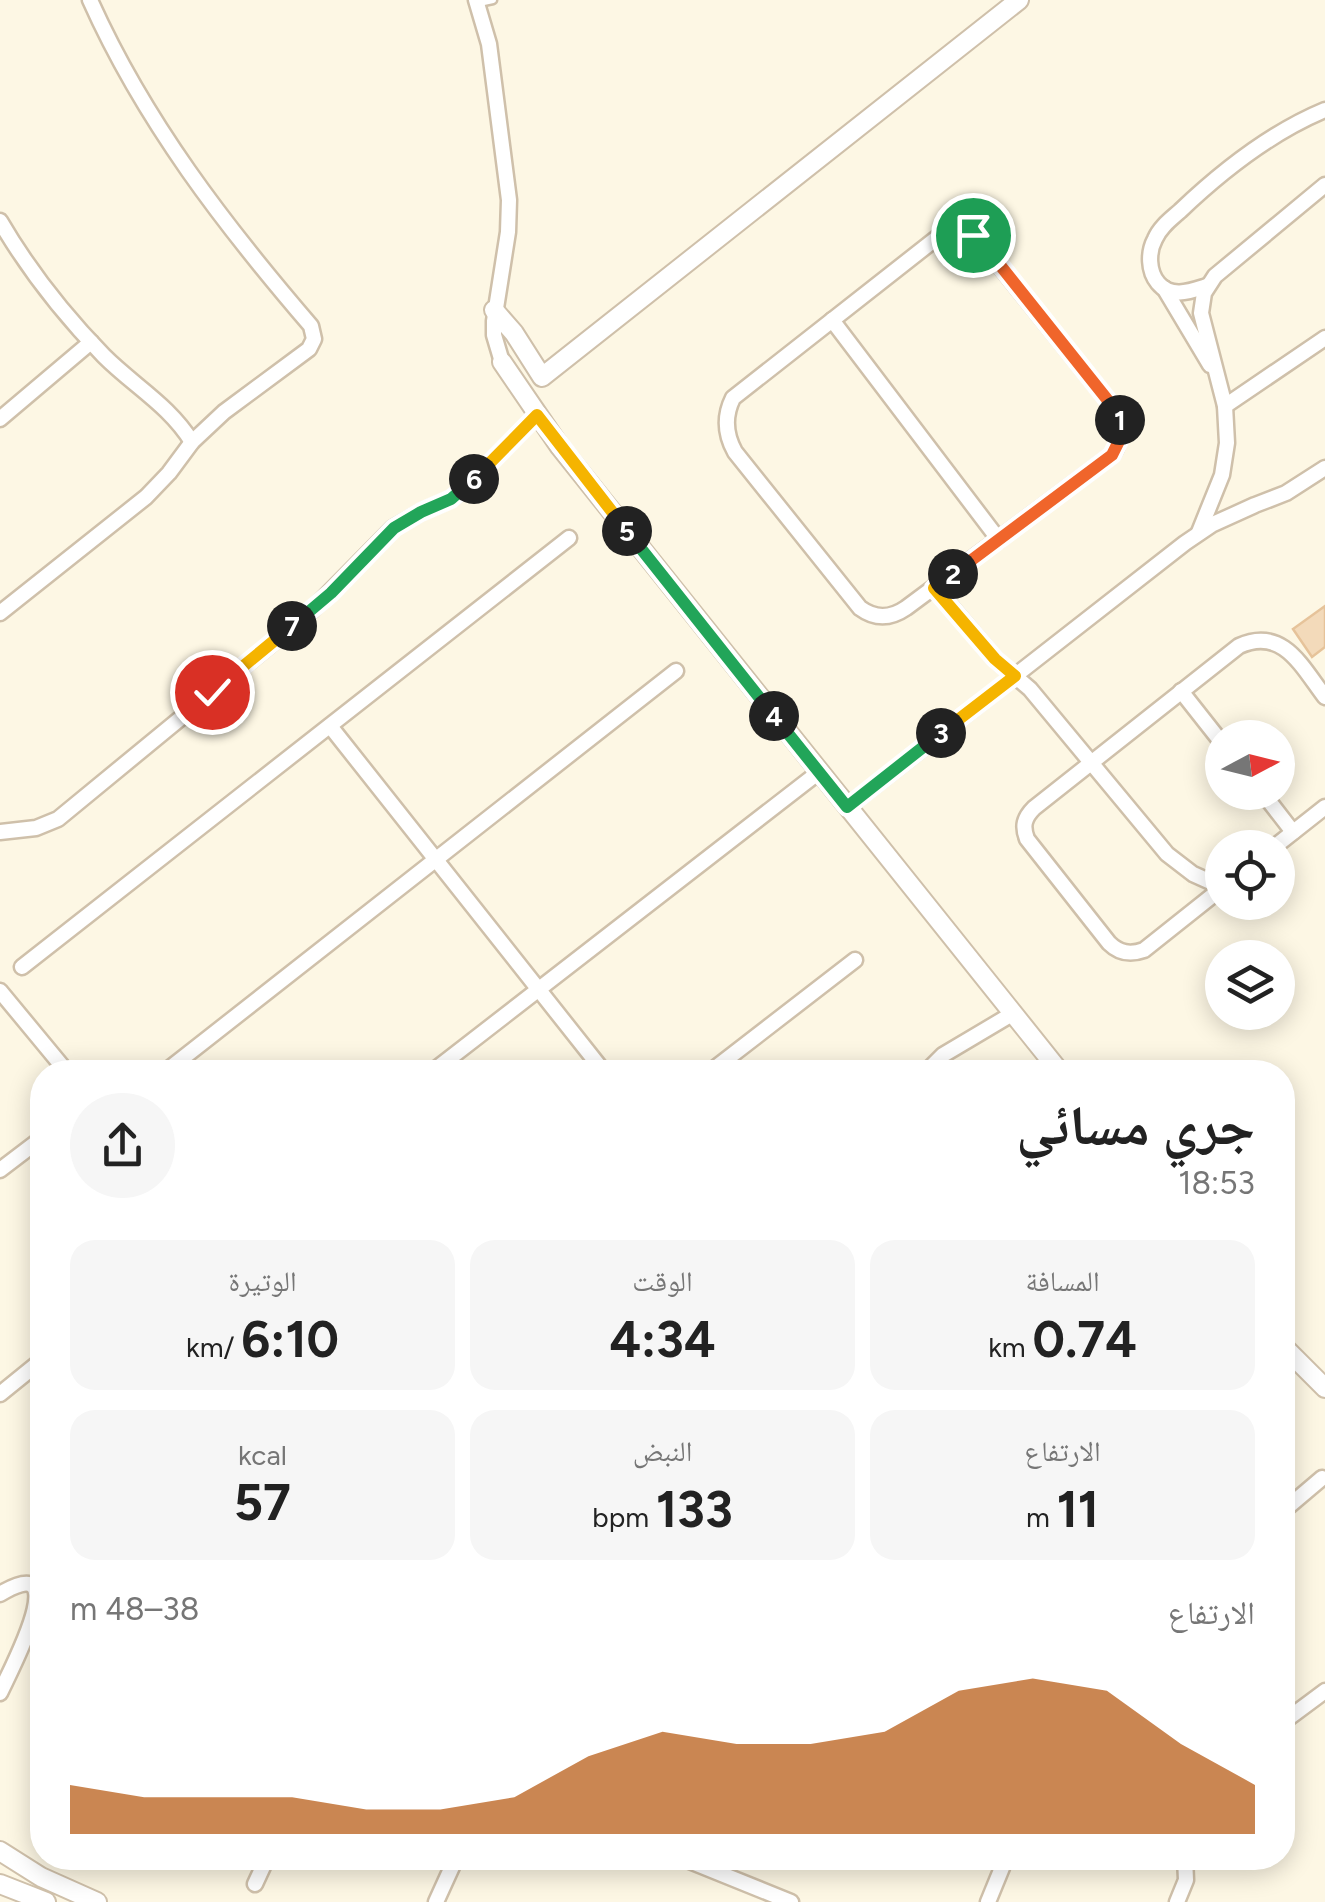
<!DOCTYPE html>
<html lang="ar">
<head>
<meta charset="utf-8">
<style>
	body { margin:0; font-family:Figtree,"Noto Naskh Arabic",sans-serif; background:#f6f6f6; color:#222; direction:rtl; height:100vh; display:flex; flex-direction:column; font-size:38px; white-space:nowrap }
	* { box-sizing:border-box; margin:0 }
	p { font-size:32px; color:#767676 }
	.icon { flex:none; width:55px; height:55px; fill:none; stroke:currentColor; stroke-width:2; stroke-linecap:round; stroke-linejoin:round }
	.map { position:relative; flex:1; overflow:hidden; direction:ltr }
	.sheet { position:absolute; left:30px; top:1060px; width:1265px; height:810px; display:flex; flex-direction:column; background:#fff; border-radius:40px; box-shadow:0 5px 25px #0003; direction:rtl }
	.sheet>* { flex:none }
	.needle { width:65px; rotate:83deg }
	.controls { position:absolute; left:1205px; top:720px; display:grid; gap:20px }
	.controls a { display:grid; place-items:center; width:90px; height:90px; border-radius:50%; background:#fff; box-shadow:0 5px 25px #0003; font-size:50px }
	.pin { position:absolute; display:grid; place-items:center; width:85px; height:85px; color:#fff; margin:-42px; border:5px solid #fff; border-radius:50%; box-shadow:0 2px 10px #0007 }
	.km { position:absolute; width:50px; height:50px; margin:-25px; border-radius:50%; background:#222; color:#fff; font-size:28px; line-height:50px; text-align:center }
	.round { display:grid; place-items:center; flex:none; width:105px; height:105px; border-radius:52px; background:#f6f6f6 }
	.overview { display:flex; align-items:center; justify-content:space-between; height:170px; padding:0 40px }
	h1 { font-size:55px; font-weight:700; line-height:75px }
	.stats { display:grid; grid-template-columns:repeat(3,1fr); gap:15px; height:170px; padding:10px 40px }
	.stats div { display:grid; align-content:center; border-radius:25px; background:#f6f6f6; text-align:center }
	.stats b { font-size:50px; font-weight:700 }
	.stats small { font-size:28px; font-weight:400 }
	.stats p { font-size:28px }
	.chart { height:280px; padding:20px 40px }
	.chart p { display:flex; justify-content:space-between }
	.chart svg { width:100%; height:180px; margin-top:10px; fill:#b45309; opacity:.7 }
	.map>svg:first-child { display:block }
	.building { fill:#f3daba; stroke:#e6c39a; stroke-width:2.5 }
	.lines { fill:none; stroke-linecap:round; stroke-linejoin:round }
	.service-casing { stroke:#cfc0aa; stroke-width:11 }
	.minor-casing { stroke:#cfc0aa; stroke-width:19 }
	.tertiary-casing { stroke:#cfc0aa; stroke-width:22 }
	.service { stroke:#fff; stroke-width:6 }
	.minor { stroke:#fff; stroke-width:14 }
	.tertiary { stroke:#fff; stroke-width:18 }
	.split-1-casing { stroke:#fff; stroke-width:20 }
	.split-2-casing { stroke:#fff; stroke-width:20 }
	.split-3-casing { stroke:#fff; stroke-width:20 }
	.split-4-casing { stroke:#fff; stroke-width:20 }
	.split-5-casing { stroke:#fff; stroke-width:20 }
	.split-6-casing { stroke:#fff; stroke-width:20 }
	.split-7-casing { stroke:#fff; stroke-width:20 }
	.split-8-casing { stroke:#fff; stroke-width:20 }
	.split-1 { stroke:#f0652b; stroke-width:12 }
	.split-2 { stroke:#f0652b; stroke-width:12 }
	.split-3 { stroke:#f5b400; stroke-width:12 }
	.split-4 { stroke:#22a559; stroke-width:12 }
	.split-5 { stroke:#22a559; stroke-width:12 }
	.split-6 { stroke:#f5b400; stroke-width:12 }
	.split-7 { stroke:#22a559; stroke-width:12 }
	.split-8 { stroke:#f5b400; stroke-width:12 }
</style>
</head>
<body>
<div class="map">
<svg width="1325" height="1902" viewBox="0 0 1325 1902">
	<rect width="100%" height="100%" fill="#fdf7e4"/>
	<polygon class="building" points="1325,606 1325,647 1312,657 1293,629"/>
	<g class="lines">
		<g class="service-casing">
			<polyline id="service" points="479,3 493,0"/>
		</g>
		<g class="minor-casing">
			<g id="minor">
				<polyline points="476,0 489,44 509,200 508,232 494,321 494,335 502,362"/>
				<path d="M0,221c28,48 65,95 104,135 30,30 65,49 88,86"/>
				<path d="M959,231l14,4 10,10 131,163c9,16 9,31 -2,47l-206,153c-16,11 -31,11 -46,0l-125,-156c-10,-18 -11,-36 -2,-54l205,-161z"/>
				<path d="M1207,286c-16,5 -36,13 -49,-3 -10,-12 -10,-31 -3,-44 5,-12 16,-20 25,-28 42,-40 92,-79 145,-101"/>
				<polyline points="1164,288 1210,365"/>
				<polyline points="832,320 999,540"/>
				<polyline points="1225,406 1325,338"/>
				<polyline points="0,419 91,342"/>
				<polyline points="1199,532 1222,475 1227,443 1225,406 1201,313 1204,293 1215,276 1325,185"/>
				<polyline points="934,587 995,659 1030,689 1167,854 1193,874 1222,887"/>
				<path d="M0,613l146,-116 23,-24 23,-31 32,-30 85,-63 5,-10 -3,-13c-86,-100 -167,-205 -221,-326"/>
				<polyline points="1181,691 1222,743"/>
				<polyline points="330,726 604,1072"/>
				<polyline points="1262,792 1293,832"/>
				<polyline points="847,807 1185,543 1213,524 1255,505 1286,493 1325,468"/>
				<polyline points="0,832 36,828 58,819 311,611 393,528 421,512 451,499 464,489 537,415"/>
				<polyline points="1273,848 1325,807"/>
				<path d="M1222,888l-78,62c-14,5 -25,3 -35,-7l-82,-104c-5,-13 -3,-21 7,-31l205,-162c44,-20 63,21 86,51"/>
				<polyline points="22,967 569,538"/>
				<polyline points="0,991 67,1072"/>
				<polyline points="165,1072 676,671"/>
				<polyline points="432,1072 819,772"/>
				<polyline points="710,1072 855,960"/>
				<polyline points="926,1072 943,1055 1012,1014"/>
				<polyline points="0,1170 42,1138"/>
				<polyline points="0,1394 42,1360"/>
				<polyline points="1282,1512 1322,1478"/>
				<path d="M0,1594c77,-47 9,79 0,99"/>
				<polyline points="1282,1723 1325,1691"/>
				<polyline points="682,1858 791,1902"/>
				<polyline points="255,1884 267,1858"/>
				<polyline points="436,1902 456,1858"/>
				<polyline points="988,1902 1006,1858"/>
				<polyline points="1177,1902 1186,1880 1185,1858"/>
			</g>
		</g>
		<g class="tertiary-casing">
			<g id="tertiary">
				<polyline points="494,310 514,333 542,377 1019,0"/>
				<polyline points="502,362 560,447 1060,1072"/>
				<polyline points="1282,1345 1325,1388"/>
				<polyline points="0,1851 41,1877 97,1902"/>
				<polyline points="0,1884 46,1902"/>
			</g>
		</g>
		<use href="#service" class="service"/>
		<use href="#minor" class="minor"/>
		<use href="#tertiary" class="tertiary"/>
	</g>
	<g class="lines">
		<g class="split-1-casing">
			<polyline id="split-1" points="973,235 984,245 1114,408 1120,420"/>
		</g>
		<g class="split-2-casing">
			<polyline id="split-2" points="953,574 1112,455 1120,439 1120,420"/>
		</g>
		<g class="split-3-casing">
			<polyline id="split-3" points="941,733 1015,676 995,659 934,588 953,574"/>
		</g>
		<g class="split-4-casing">
			<polyline id="split-4" points="774,716 847,807 941,733"/>
		</g>
		<g class="split-5-casing">
			<polyline id="split-5" points="627,531 774,716"/>
		</g>
		<g class="split-6-casing">
			<polyline id="split-6" points="474,479 537,415 627,531"/>
		</g>
		<g class="split-7-casing">
			<polyline id="split-7" points="292,626 331,593 394,528 421,512 451,499 474,479"/>
		</g>
		<g class="split-8-casing">
			<polyline id="split-8" points="212,692 292,626"/>
		</g>
		<use href="#split-1" class="split-1"/>
		<use href="#split-2" class="split-2"/>
		<use href="#split-3" class="split-3"/>
		<use href="#split-4" class="split-4"/>
		<use href="#split-5" class="split-5"/>
		<use href="#split-6" class="split-6"/>
		<use href="#split-7" class="split-7"/>
		<use href="#split-8" class="split-8"/>
	</g>
</svg>
<div class="controls">
<a><svg class="needle" viewBox="-14 -14 28 28"><path d="M0-13l5 13h-10z" fill="#e53935"/><path d="M0 13l5-13h-10z" fill="#767676"/></svg></a>
<a><svg class="icon" aria-label="locate" viewBox="0 0 24 24"><circle cx="12" cy="12" r="6"/><path d="M12 2v4M12 18v4M2 12h4M18 12h4"/></svg></a>
<a><svg class="icon" aria-label="layers" viewBox="0 0 24 24"><path d="M12 4l9 5-9 5-9-5zM3 14l9 5 9-5"/></svg></a>
</div>
<div class="pin" style="left:973px;top:235px;background:#1e9e55"><svg class="icon" aria-label="arrive" viewBox="0 0 24 24"><path d="M6 21V4h12l-3 4 3 4H6"/></svg></div>
<div class="pin" style="left:212px;top:692px;background:#d93025"><svg class="icon" aria-label="check" viewBox="0 0 24 24"><path d="M5 12l5 5 9-10"/></svg></div>
<b class="km" style="left:1120px;top:420px">1</b>
<b class="km" style="left:953px;top:574px">2</b>
<b class="km" style="left:941px;top:733px">3</b>
<b class="km" style="left:774px;top:716px">4</b>
<b class="km" style="left:627px;top:531px">5</b>
<b class="km" style="left:474px;top:479px">6</b>
<b class="km" style="left:292px;top:626px">7</b>
<section class="sheet">
<div class="overview"><div><h1>جري مسائي</h1><p>18:53</p></div><a class="round"><svg class="icon" aria-label="share" viewBox="0 0 24 24"><path d="M12 15V3M7 8l5-5 5 5M5 13v7h14v-7"/></svg></a></div>
<div class="stats">
<div><p>المسافة</p><b>0.74<small> km</small></b></div>
<div><p>الوقت</p><b>4:34</b></div>
<div><p>الوتيرة</p><b>6:10<small> /km</small></b></div>
</div>
<div class="stats">
<div><p>الارتفاع</p><b>11<small> m</small></b></div>
<div><p>النبض</p><b>133<small> bpm</small></b></div>
<div><p>kcal</p><b>57</b></div>
</div>
<div class="chart"><p><span>الارتفاع</span>38–48 m</p>
<svg viewBox="0 0 160 44" preserveAspectRatio="none"><path d="M0 44V32L10 35L20 35L30 35L40 38L50 38L60 35L70 25L80 19L90 22L100 22L110 19L120 9L130 6L140 9L150 22L160 32V44z"/></svg>
</div>
</section>
</div>
</body>
</html>
